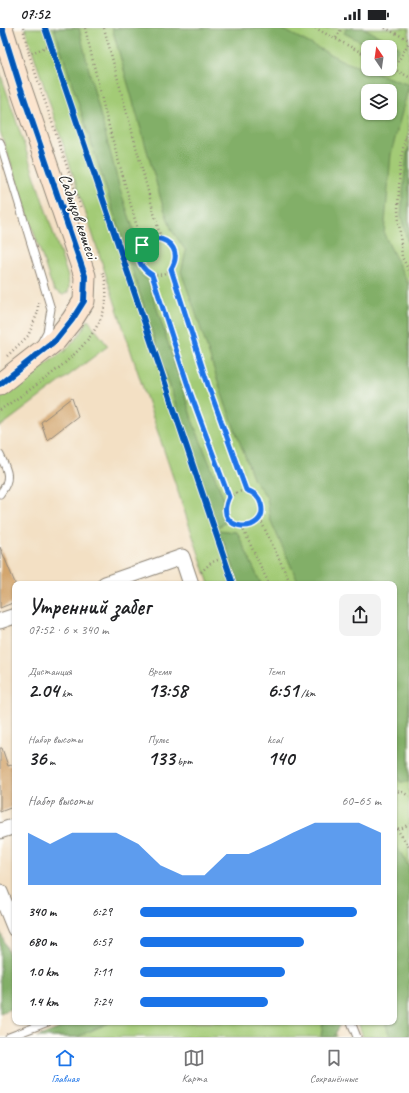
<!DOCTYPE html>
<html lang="ru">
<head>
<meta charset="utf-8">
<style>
	body { margin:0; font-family:Caveat,sans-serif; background:#f2f2f2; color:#202124; height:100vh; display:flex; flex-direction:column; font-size:15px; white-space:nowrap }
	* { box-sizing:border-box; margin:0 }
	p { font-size:13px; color:#757577 }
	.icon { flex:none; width:22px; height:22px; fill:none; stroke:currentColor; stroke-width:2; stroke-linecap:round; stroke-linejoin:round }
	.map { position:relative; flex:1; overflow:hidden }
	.side { position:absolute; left:12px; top:553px; width:385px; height:444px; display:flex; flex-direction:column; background:#fff; border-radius:8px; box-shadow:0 1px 3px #0004 }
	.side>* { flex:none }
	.needle { width:26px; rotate:347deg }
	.fabs { position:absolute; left:361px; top:12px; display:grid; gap:8px }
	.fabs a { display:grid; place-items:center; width:36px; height:36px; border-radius:8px; background:#fff; box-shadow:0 1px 3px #0004; font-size:20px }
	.pin { position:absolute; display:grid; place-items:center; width:34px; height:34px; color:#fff; margin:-17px; border-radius:8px; box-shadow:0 2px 6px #0006 }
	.round { display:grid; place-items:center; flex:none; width:42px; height:42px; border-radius:8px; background:#f2f2f2 }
	.summary { display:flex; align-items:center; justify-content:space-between; height:68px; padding:0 16px }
	h1 { font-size:22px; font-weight:700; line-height:30px }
	.metrics { display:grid; grid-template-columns:repeat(3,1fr); gap:6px; height:68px; padding:4px 16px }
	.metrics div { display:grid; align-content:center }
	.metrics b { font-size:20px; font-weight:700 }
	.metrics small { font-size:11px; font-weight:400 }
	.metrics p { font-size:11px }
	.chart { height:112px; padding:8px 16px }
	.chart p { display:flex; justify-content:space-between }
	.chart svg { width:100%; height:72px; margin-top:4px; fill:#1a73e8; opacity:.7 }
	ul { padding:0 16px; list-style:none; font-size:13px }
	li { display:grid; grid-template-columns:64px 48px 1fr; align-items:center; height:30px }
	li i { height:10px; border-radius:5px; background:#1a73e8 }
	.status { display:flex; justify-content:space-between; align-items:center; height:28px; padding:0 20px; background:#fff; direction:ltr }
	.status svg { height:11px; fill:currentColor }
	.dock { display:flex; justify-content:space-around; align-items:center; height:56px; border-top:1px solid #e0e0e0; background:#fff; font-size:11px; color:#757577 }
	.dock a { display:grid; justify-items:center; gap:2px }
	.dock .active { color:#1a73e8 }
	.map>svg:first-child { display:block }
	.green { fill:#a3cb76; stroke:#677b50; fill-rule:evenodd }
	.forest { fill:#82af67; stroke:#566d49; fill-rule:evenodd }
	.building { fill:#d3a66e }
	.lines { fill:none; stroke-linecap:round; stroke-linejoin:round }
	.lane-casing { stroke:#8f8678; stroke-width:9 }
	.street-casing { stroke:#8f8678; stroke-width:17 }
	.secondary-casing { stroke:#8f8678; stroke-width:23 }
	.path { stroke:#8f8678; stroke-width:2.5; stroke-dasharray:1 3; stroke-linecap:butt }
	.lane { stroke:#fff; stroke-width:7 }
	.street { stroke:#fff; stroke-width:15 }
	.secondary { stroke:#fce5cf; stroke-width:21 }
	.cycleway-casing { stroke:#fdfcf7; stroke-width:8 }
	.cycleway { stroke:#0057b8; stroke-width:6 }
	.route-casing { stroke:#fff; stroke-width:8 }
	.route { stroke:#1a73e8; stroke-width:5 }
	.labels { text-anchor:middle; stroke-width:3.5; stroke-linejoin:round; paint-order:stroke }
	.street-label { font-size:17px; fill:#2b2b2b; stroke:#fdfcf7 }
</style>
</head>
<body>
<div class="status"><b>07:52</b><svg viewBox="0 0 49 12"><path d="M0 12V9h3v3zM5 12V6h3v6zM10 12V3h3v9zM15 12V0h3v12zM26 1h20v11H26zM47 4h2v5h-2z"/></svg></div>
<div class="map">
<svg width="409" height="1009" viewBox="0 0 409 1009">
	<rect width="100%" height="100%" fill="#fdfcf7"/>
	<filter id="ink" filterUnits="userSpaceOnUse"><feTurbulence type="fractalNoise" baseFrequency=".025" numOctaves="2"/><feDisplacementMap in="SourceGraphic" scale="8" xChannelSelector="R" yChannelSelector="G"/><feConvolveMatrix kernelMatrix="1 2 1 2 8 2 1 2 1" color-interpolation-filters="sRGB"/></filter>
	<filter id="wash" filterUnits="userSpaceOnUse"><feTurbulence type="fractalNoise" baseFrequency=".012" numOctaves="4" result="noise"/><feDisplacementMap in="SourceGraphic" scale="16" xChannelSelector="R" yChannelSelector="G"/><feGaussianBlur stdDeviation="0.9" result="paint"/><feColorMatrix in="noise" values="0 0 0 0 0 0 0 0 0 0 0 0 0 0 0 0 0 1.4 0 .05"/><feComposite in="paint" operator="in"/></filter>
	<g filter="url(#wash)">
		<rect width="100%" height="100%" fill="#f3e0c4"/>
		<g class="green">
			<path d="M25,0h384v1009h-46l-5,-15h36v-438h-185l-65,-193zM368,19h22v22h-22zM368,63h22v22h-22z"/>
			<polygon points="0,44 68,249 69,259 68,264 63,267 54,262 50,252 0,103"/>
			<path d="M88,292l20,26 -108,81v-31l66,-46c9,-9 16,-19 22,-30z"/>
			<polygon points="87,994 332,994 337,1009 49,1009"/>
		</g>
		<g class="forest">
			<polygon points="54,0 79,0 92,55 119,158 138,215 134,232 139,245 148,252 193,394 223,469 223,490 226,494 216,501"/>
			<path d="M112,0h168l65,34 64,23 -18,69 -7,80 25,52v496h-9l-6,-13v-185h-95l-29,-65 -3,-22 -13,-17 -29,-77 -32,-98 -12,-33 5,-21 -14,-20 -10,-28zM368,63h22v22h-22z"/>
			<polygon points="347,0 364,0 400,20 393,31 390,30 390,19 371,19 344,5"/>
			<polygon points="409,119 409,220 401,187 407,124"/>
			<polygon points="218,502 237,504 261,556 239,556 228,523"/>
			<polygon points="394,814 409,839 409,1007 404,1009 390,1009 385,994 394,994"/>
			<polygon points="0,903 15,941 15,979 0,985"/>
			<polygon points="76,994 111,994 77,1009 37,1009"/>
			<polygon points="323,994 345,994 339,997 334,1009 321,1009"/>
		</g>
		<g id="blocks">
			<g class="building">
				<polygon points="72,370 78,388 47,412 41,394"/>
				<polygon points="0,519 15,555 15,574 0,580"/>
				<polygon points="0,720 2,720 8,738 15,736 15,775 11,776 13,779 0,784"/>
			</g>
		</g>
	</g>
	<g filter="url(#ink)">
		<use href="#blocks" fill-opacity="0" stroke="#8f8678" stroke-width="1"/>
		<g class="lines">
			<g class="lane-casing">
				<g id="lane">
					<polyline points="0,114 51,281 47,304 41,315"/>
					<path d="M0,427c8,16 12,24 0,39"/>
					<polyline points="351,994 357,1009"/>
					<polyline points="9,1009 48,994"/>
				</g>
			</g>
			<g class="street-casing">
				<g id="street">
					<polyline points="105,556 182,529 191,556"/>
					<polyline points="0,593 15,588"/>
					<polyline points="0,803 15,798"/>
					<polyline points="0,864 15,901"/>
				</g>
			</g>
			<g class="secondary-casing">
				<polyline id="secondary" points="0,356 56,312 72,292 84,273 85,248 20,58 2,0"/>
			</g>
			<g class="path">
				<polyline points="23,0 29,26"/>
				<polyline points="85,0 106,88 142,217"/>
				<polyline points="104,0 161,211"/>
				<polyline points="315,0 368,28"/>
				<polyline points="385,0 409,12"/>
				<polyline points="336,10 342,0"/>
				<polyline points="51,17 29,26 81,180"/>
				<polyline points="390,39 409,49"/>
				<polyline points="394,41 409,14"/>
				<polyline points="409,96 405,110 400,138 398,182 402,229 409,243"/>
				<polyline points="405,110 409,112"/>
				<circle cx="157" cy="229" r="18"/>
				<polyline points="171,241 208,357 246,462"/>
				<path d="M152,247c23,75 49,149 77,222"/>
				<polyline points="7,328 28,308 38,284 38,274"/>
				<path d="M0,382c32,-22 83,-53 100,-90 8,-16 8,-34 2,-50"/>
				<circle cx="244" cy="481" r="18"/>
				<polyline points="260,491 291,556"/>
				<polyline points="242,499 269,556"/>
				<polyline points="201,544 212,534 224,530"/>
				<polyline points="394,763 402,764 409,768"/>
				<polyline points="394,801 402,800 409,796"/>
				<polyline points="397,801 409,819"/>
			</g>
			<use href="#lane" class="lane"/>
			<use href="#street" class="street"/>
			<use href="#secondary" class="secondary"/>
			<g class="cycleway-casing">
				<g id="cycleway">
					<polyline points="45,0 233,556"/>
					<polyline points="0,356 56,312 72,292 84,273 85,248 20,58 2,0"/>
				</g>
			</g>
			<use href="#cycleway" class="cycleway"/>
		</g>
	</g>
	<g class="lines" filter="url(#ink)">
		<g class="route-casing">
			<path id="route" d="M155,210c17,2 26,15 16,31l37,116 38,105c7,2 13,6 15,14 9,31 -50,30 -32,-7l-39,-105 -38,-117c-18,-11 -18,-30 3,-37z"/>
		</g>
		<use href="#route" class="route"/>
	</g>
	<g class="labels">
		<g class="street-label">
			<text transform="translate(79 188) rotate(71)" y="6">Садықов көшесі</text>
		</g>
	</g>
</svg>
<div class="fabs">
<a><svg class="needle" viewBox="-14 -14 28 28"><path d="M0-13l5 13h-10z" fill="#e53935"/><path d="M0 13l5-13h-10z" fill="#757577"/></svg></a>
<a><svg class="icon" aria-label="layers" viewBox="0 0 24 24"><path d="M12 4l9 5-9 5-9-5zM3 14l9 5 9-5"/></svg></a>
</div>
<div class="pin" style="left:142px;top:217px;background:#1e9e55"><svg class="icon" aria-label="arrive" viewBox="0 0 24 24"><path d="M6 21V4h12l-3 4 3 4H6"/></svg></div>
<section class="side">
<div class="summary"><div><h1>Утренний забег</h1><p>07:52 · 6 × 340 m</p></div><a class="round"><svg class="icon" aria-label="share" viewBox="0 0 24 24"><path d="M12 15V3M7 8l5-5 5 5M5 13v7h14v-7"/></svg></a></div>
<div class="metrics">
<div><p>Дистанция</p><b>2.04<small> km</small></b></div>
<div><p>Время</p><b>13:58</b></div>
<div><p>Темп</p><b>6:51<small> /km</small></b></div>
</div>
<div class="metrics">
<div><p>Набор высоты</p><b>36<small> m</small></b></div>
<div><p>Пульс</p><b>133<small> bpm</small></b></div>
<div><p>kcal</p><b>140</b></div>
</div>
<div class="chart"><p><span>Набор высоты</span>60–65 m</p>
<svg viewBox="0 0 160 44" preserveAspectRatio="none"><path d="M0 44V12L10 19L20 12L30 12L40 12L50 19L60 32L70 38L80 38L90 25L100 25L110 19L120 12L130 6L140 6L150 6L160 12V44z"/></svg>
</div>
<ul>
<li><b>340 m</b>6:29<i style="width:90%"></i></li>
<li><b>680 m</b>6:57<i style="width:68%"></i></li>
<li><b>1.0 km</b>7:11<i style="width:60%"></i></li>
<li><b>1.4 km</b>7:24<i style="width:53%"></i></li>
</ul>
</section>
</div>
<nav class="dock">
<a class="active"><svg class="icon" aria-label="home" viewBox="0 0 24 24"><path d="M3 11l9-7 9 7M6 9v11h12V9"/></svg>Главная</a>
<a><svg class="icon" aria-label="map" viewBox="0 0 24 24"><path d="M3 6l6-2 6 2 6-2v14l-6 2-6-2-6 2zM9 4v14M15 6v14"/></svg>Карта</a>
<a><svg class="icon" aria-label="saved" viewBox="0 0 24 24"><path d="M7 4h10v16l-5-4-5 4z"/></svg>Сохранённые</a>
</nav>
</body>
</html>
